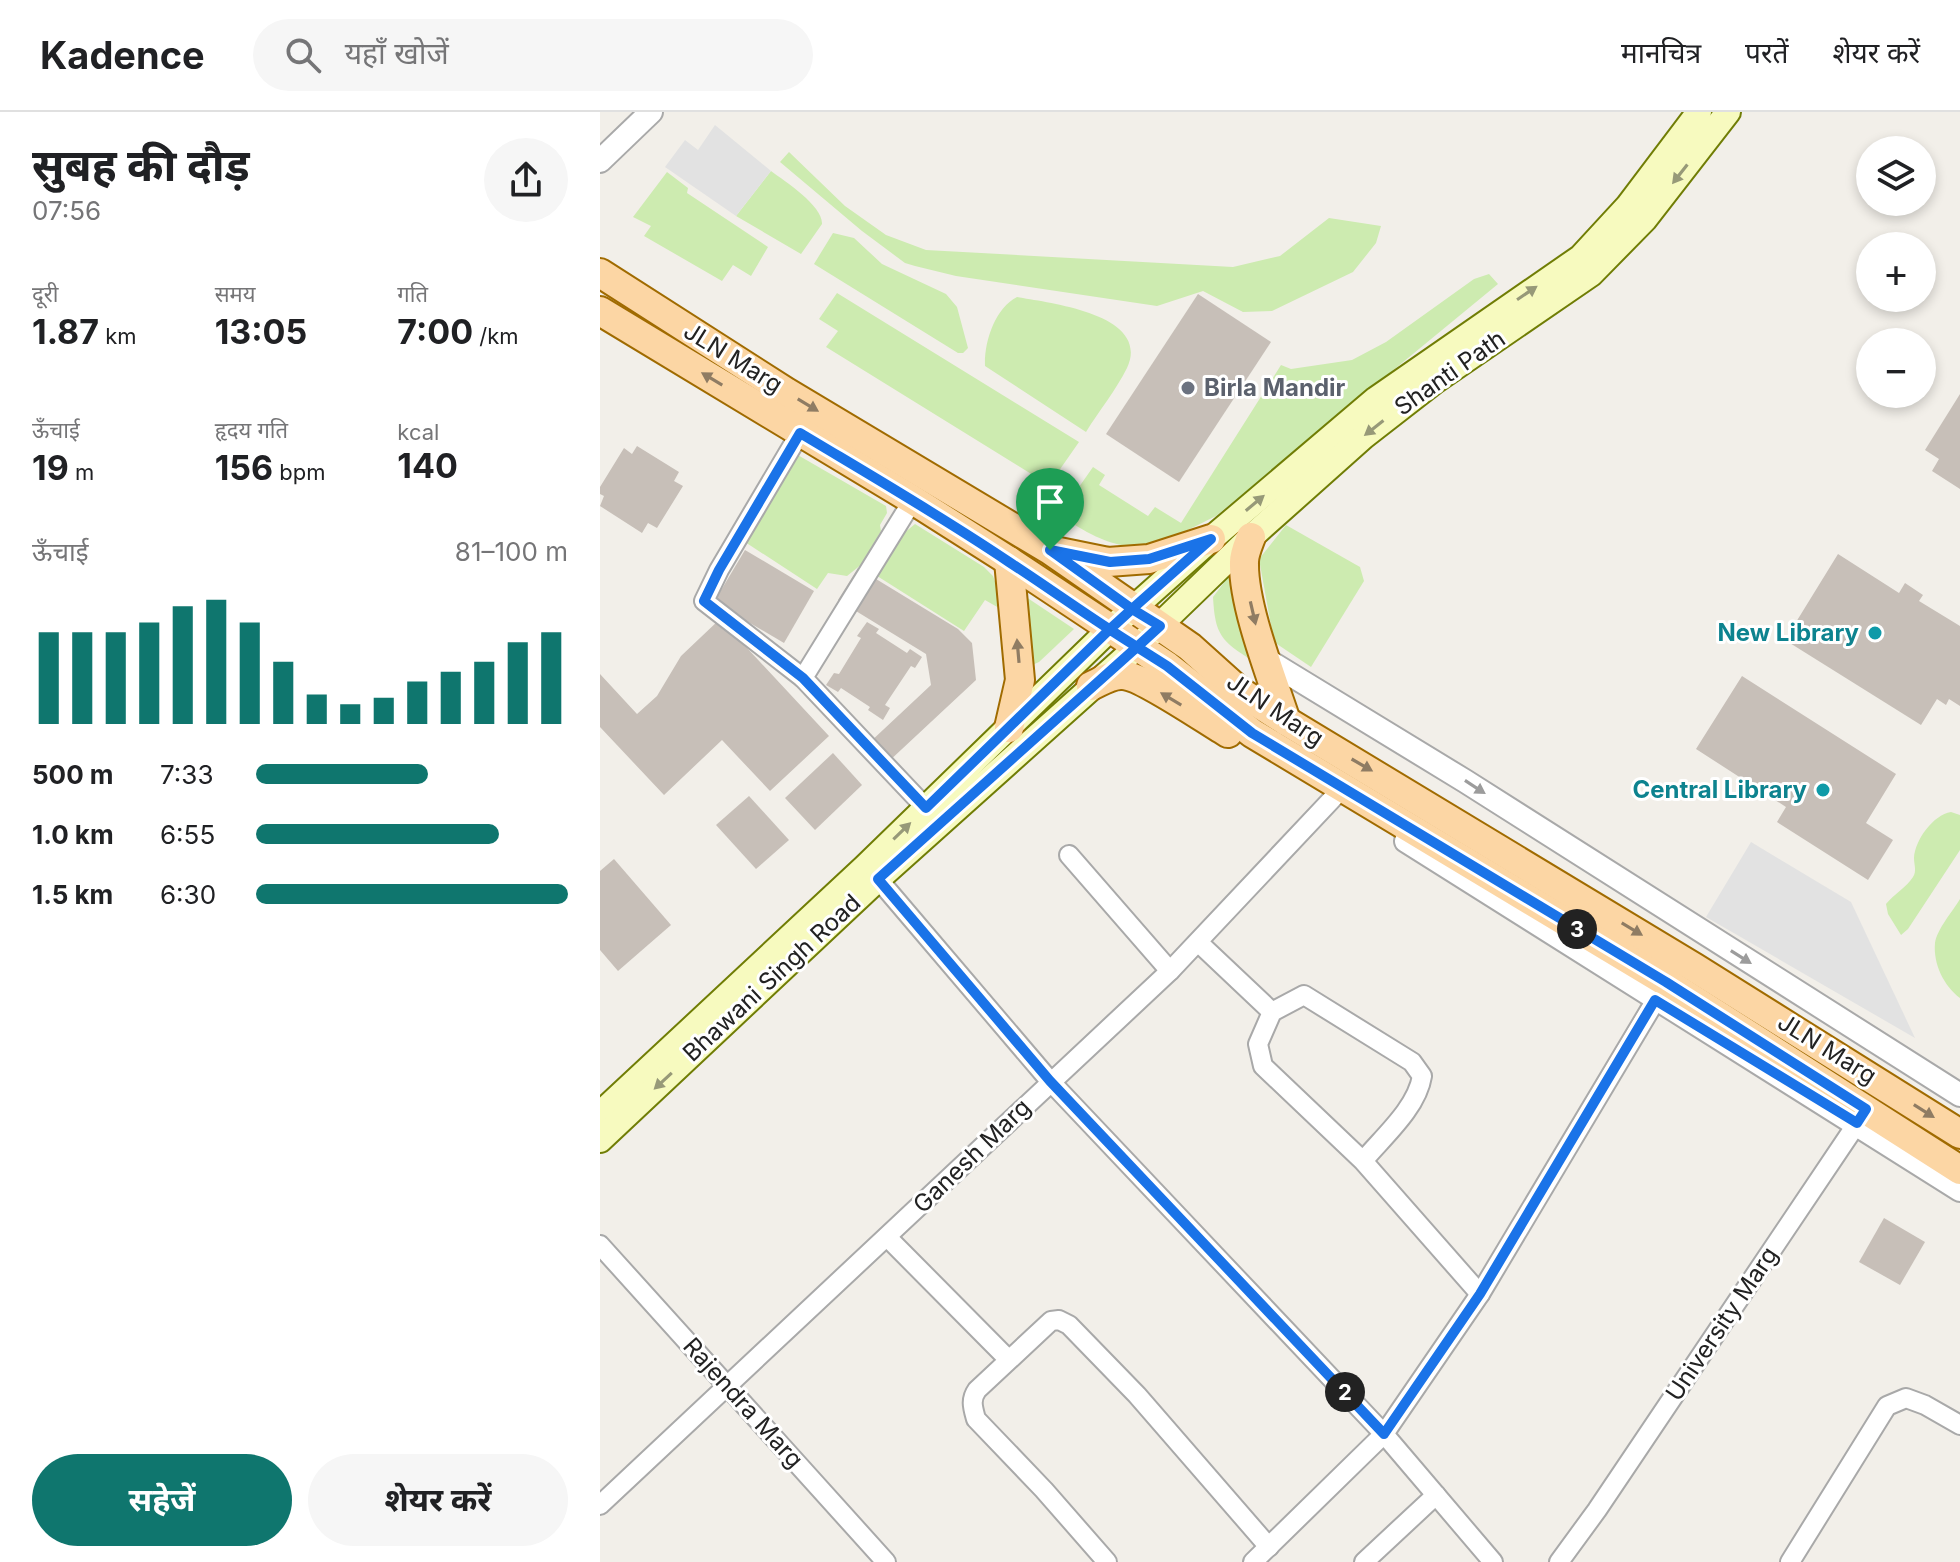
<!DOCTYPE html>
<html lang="hi">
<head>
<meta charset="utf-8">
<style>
	body { margin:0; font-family:Inter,"Noto Sans Devanagari",sans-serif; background:#f6f6f6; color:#202124; height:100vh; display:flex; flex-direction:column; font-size:30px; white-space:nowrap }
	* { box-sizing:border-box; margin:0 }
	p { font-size:26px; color:#757577 }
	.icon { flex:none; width:44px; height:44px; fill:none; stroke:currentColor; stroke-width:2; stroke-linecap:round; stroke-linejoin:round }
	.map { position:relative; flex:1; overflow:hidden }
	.drawer { display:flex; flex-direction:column; background:#fff; width:600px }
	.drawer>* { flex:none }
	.buttons { position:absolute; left:1256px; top:24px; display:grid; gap:16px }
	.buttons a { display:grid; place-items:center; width:80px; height:80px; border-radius:50%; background:#fff; box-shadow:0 4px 12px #0003; font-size:40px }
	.pin { position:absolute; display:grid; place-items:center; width:68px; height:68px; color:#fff; margin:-82px -34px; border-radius:50% 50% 50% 0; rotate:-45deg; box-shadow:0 0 8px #0007 }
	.pin .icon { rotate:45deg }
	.km { position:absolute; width:40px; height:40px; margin:-20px; border-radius:50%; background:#222; color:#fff; font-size:22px; line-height:40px; text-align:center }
	.round { display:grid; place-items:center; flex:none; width:84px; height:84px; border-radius:42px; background:#f6f6f6 }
	.overview { display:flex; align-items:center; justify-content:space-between; height:136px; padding:0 32px }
	h1 { font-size:44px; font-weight:700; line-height:60px }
	.stats { display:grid; grid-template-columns:repeat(3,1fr); gap:12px; height:136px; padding:8px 32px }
	.stats div { display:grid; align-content:center }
	.stats b { font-size:34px; font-weight:700 }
	.stats small { font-size:22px; font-weight:400 }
	.stats p { font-size:22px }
	.chart { height:224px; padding:16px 32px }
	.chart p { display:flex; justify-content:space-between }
	.chart svg { width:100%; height:144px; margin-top:8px; stroke:#0f766e; stroke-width:6 }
	.cta { display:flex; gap:16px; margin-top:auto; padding:16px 32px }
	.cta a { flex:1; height:92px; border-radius:48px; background:#0f766e; color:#fff; font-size:32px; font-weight:700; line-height:92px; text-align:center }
	.cta a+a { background:#f6f6f6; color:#202124 }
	ul { padding:0 32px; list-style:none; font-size:26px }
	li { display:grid; grid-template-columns:128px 96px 1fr; align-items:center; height:60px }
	li i { height:20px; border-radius:10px; background:#0f766e }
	header { display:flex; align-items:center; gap:48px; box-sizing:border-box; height:112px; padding:0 40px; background:#fff; border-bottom:2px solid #e0e0e0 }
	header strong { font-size:38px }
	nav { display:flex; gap:44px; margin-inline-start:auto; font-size:28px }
	.search { width:560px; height:72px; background:#f6f6f6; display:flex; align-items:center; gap:20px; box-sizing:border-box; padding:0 28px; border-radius:44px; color:#757577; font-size:30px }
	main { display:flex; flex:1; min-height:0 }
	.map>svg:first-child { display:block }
	.grass { fill:#cdebb0 }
	.parking { fill:#e2e2e2 }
	.building { fill:#c7bfb8 }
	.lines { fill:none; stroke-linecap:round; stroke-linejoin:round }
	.minor-casing { stroke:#a9a9a9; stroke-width:22 }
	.tertiary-casing { stroke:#a9a9a9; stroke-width:26 }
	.secondary-casing { stroke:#707d05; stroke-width:28 }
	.primary-casing { stroke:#a06b00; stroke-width:32 }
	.minor { stroke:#fff; stroke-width:18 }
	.tertiary { stroke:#fff; stroke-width:22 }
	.secondary { stroke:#f7fabf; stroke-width:24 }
	.primary { stroke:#fcd6a4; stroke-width:28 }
	.oneway { fill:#979978 }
	.oneway2 { fill:#8f7c63 }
	.oneway3 { fill:#9c9c9c }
	.route-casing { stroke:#fff; stroke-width:16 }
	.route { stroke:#1a73e8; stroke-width:10 }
	.worship-dot { fill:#6b7280; stroke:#fff; stroke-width:3 }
	.culture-dot { fill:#0f9aa8; stroke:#fff; stroke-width:3 }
	.labels { text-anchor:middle; stroke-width:6; stroke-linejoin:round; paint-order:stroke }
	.street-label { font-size:24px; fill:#222; stroke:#fff }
	.worship-label { font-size:24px; font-weight:bold; fill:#5b616d; stroke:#fff; text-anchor:start }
	.culture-label { font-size:24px; font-weight:bold; fill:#0d838f; stroke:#fff; text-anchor:end }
</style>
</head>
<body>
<header>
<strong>Kadence</strong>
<div class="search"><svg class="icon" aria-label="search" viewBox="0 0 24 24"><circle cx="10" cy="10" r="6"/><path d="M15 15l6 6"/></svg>यहाँ खोजें</div>
<nav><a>मानचित्र</a><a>परतें</a><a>शेयर करें</a></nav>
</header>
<main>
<section class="drawer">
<div class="overview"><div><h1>सुबह की दौड़</h1><p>07:56</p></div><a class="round"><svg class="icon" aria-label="share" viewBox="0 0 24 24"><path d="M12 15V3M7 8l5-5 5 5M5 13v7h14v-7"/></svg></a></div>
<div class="stats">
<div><p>दूरी</p><b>1.87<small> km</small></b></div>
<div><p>समय</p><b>13:05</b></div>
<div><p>गति</p><b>7:00<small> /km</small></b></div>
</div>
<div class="stats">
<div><p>ऊँचाई</p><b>19<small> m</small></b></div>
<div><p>हृदय गति</p><b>156<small> bpm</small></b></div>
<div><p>kcal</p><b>140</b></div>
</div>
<div class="chart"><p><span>ऊँचाई</span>81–100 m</p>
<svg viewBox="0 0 160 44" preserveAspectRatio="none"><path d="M5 44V16M15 44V16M25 44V16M35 44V13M45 44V8M55 44V6M65 44V13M75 44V25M85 44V35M95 44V38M105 44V36M115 44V31M125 44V28M135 44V25M145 44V19M155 44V16"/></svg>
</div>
<ul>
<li><b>500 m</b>7:33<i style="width:55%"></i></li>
<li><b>1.0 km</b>6:55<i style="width:78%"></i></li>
<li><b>1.5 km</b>6:30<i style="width:100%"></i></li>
</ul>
<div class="cta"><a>सहेजें</a><a>शेयर करें</a></div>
</section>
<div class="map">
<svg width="1360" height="1450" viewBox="0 0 1360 1450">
	<rect width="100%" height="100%" fill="#f2efe9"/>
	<g class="grass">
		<polygon points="189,40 245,94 286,123 326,138 633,155 680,144 729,106 781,114 776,131 753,160 672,199 643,200 603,179 557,194 356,164 315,154 305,151 262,119 180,50"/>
		<path d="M171,59c15,11 52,35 51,53l-21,30 -65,-38z"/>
		<polygon points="67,60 88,76 87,81 168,135 151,164 133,153 122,169 44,124 51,114 33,105"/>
		<polygon points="233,121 254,126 282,152 346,182 357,195 368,236 363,241 358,241 214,152"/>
		<path d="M889,162l9,10 -282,232c-65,32 -84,46 -149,4l4,-9 -6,-4 28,-40 12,8 -6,10 49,31 7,-9 26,16 100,-158 10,4 61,-9 34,-18 88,-63z"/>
		<polygon points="237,181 479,330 449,373 226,235 238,219 219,207"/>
		<path d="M417,185c32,6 135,17 110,71 -11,22 -28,43 -41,64l-101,-66c-1,-24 10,-58 32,-69z"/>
		<polygon points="196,342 286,394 287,401 280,413 281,419 262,452 247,464 228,461 217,477 145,430"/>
		<polygon points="315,412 384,455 393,464 406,500 385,488 364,519 274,462 298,426"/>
		<polygon points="686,413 760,455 764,469 711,555 674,530 659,447"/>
		<path d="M636,455l17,94c-32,-20 -38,-26 -40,-64z"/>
		<polygon points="420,481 474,517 439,550 430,554"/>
		<path d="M1351,700l9,3v35l-52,79 -7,6 -13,-21 -2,-10c8,-10 21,-17 27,-27 4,-6 1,-12 1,-19 1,-18 19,-43 37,-46z"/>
		<path d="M1360,787v99c-16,-12 -27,-34 -25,-55 2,-14 18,-32 25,-44z"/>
	</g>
	<g class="parking">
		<polygon points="115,13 171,59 136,104 65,55 85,28 98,38"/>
		<polygon points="1151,730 1251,790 1315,926 1106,805"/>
	</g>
	<g class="building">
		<polygon points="598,182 671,230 579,370 506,322"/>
		<polygon points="1360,282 1360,377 1332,359 1339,347 1325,338"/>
		<polygon points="37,334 79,360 74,369 83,374 57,416 48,411 42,421 0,394 4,384 0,382 0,375 24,336 32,342"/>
		<polygon points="145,438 214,479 184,531 114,490"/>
		<polygon points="1238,442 1299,481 1305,471 1323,483 1319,489 1360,514 1360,594 1349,587 1346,593 1337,587 1321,613 1185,528"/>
		<polygon points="258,456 358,517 372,531 376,568 287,651 268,632 331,573 326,542 238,488"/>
		<polygon points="120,507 229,624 170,679 122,628 64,683 0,615 0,562 37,602 57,584 81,544"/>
		<polygon points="267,510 279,517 276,521 307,541 310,537 322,545 315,556 311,554 285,593 290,596 283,608 268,598 270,595 241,576 238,580 226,573 234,561 239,562 261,526 257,524"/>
		<polygon points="1142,564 1296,662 1266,711 1293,728 1268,768 1177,710 1186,695 1096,637"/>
		<polygon points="233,641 262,673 215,718 185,686"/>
		<polygon points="149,684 189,728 156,757 116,713"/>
		<polygon points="14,747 71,813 18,859 0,838 0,759"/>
		<polygon points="1284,1106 1325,1130 1300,1173 1259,1150"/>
	</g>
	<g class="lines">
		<g class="minor-casing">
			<g id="minor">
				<polyline points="200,321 119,458 104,489 203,566"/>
				<polyline points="313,388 203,566 326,696"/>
				<polyline points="469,743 570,859"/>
				<polyline points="278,767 450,969 784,1322 893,1450"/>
				<polyline points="599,831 672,900"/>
				<path d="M763,1049c20,-24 54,-53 59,-85l-10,-14 -108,-67 -32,17 -14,32 5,22 100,95 117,133"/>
				<polyline points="287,1125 408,1247"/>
				<polyline points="0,1133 286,1450"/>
				<polyline points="0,1393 570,859 734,685"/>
				<path d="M507,1450l-63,-72 -68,-71c-3,-11 -6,-19 1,-29l74,-69 8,-1 10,5 68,70 132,152"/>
				<polyline points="653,1450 784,1322 880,1182 1063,876"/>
				<polyline points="764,1450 836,1383"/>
				<polyline points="959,1450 997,1398 1262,1004"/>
				<polyline points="1190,1450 1287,1294 1306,1286 1325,1293 1360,1313"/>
			</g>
		</g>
		<g class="tertiary-casing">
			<g id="tertiary">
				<polyline points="0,49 51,0"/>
				<polyline points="665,547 865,669 1360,983"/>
				<polyline points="806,729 1360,1078"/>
			</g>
		</g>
		<g class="secondary-casing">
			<g id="secondary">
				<polyline points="0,1002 265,755 509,518 611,427 776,287 981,145 1028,94 1099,0"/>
				<polyline points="0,1028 278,767 537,535 651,425 763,325 835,269 991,162 1045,107 1128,0"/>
			</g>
		</g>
		<g class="primary-casing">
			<g id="primary">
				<polyline points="0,161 186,280 450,438 590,535 639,579 686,609 1095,856 1360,1022"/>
				<polyline points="0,199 313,388 409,449 567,554 652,621 1066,870 1360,1058"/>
				<path d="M651,425c-3,8 -7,17 -7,25 -1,44 28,116 42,159"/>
				<polyline points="459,440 508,450 549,447 611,427"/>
				<polyline points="409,449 420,568 409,616"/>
				<path d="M491,574c9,-4 19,-11 30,-11 19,-1 86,46 107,58"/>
			</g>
		</g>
		<use href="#minor" class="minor"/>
		<use href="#tertiary" class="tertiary"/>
		<use href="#secondary" class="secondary"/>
		<use href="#primary" class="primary"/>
	</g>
	<defs><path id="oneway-solid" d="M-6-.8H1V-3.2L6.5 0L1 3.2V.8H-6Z" transform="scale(2)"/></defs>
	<g class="oneway">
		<use href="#oneway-solid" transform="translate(1080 62) rotate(128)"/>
		<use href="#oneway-solid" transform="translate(927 181) rotate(-34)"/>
		<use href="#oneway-solid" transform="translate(774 316) rotate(142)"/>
		<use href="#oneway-solid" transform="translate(655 391) rotate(-40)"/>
		<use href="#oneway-solid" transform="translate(302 719) rotate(-44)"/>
		<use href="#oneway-solid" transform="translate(63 969) rotate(137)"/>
	</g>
	<g class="oneway2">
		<use href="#oneway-solid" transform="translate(112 267) rotate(-149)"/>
		<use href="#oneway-solid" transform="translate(208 293) rotate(31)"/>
		<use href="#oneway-solid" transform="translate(653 501) rotate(77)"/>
		<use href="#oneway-solid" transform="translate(418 539) rotate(-95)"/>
		<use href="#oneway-solid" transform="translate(571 587) rotate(-149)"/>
		<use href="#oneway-solid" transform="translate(762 653) rotate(30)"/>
		<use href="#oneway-solid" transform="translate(1032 817) rotate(31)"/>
		<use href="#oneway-solid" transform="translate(1324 999) rotate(32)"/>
	</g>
	<g class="oneway3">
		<use href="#oneway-solid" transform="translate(875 675) rotate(33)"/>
		<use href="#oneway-solid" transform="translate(1141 845) rotate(32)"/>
	</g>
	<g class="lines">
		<g class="route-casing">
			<path id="route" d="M450,438l82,59 -23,21 -183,178 -123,-130 -99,-77 15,-31 81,-137c70,42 141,83 209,129 43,28 84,58 128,85l-259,232 172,202 334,353 96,-140 175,-294 202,123 9,-14 -200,-127 -414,-249 -85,-67 -30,-19 23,-21 -28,-17 79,-70 -62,20 -39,3 -60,-12"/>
		</g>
		<use href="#route" class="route"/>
	</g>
	<circle class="worship-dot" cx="588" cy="276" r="8"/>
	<g class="culture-dot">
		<circle cx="1275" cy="521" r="8"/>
		<circle cx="1223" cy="678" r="8"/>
	</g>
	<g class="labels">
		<g class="street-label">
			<text transform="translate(133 246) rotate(32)" y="8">JLN Marg</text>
			<text transform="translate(850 261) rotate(-35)" y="8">Shanti Path</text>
			<text transform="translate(675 598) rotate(34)" y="8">JLN Marg</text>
			<text transform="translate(172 866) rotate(-43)" y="8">Bhawani Singh Road</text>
			<text transform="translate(1227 937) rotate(32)" y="8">JLN Marg</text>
			<text transform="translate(372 1044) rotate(-44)" y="8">Ganesh Marg</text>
			<text transform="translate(1122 1212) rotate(-56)" y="8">University Marg</text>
			<text transform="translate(143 1291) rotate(48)" y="8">Rajendra Marg</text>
		</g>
		<g class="worship-label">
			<text x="604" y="284">Birla Mandir</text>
		</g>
		<g class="culture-label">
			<text x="1259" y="529">New Library</text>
			<text x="1207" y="686">Central Library</text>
		</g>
	</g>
</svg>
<div class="buttons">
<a><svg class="icon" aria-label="layers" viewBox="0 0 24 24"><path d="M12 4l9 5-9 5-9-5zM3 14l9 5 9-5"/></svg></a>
<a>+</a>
<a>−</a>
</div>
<div class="pin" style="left:450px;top:438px;background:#1e9e55"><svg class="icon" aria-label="arrive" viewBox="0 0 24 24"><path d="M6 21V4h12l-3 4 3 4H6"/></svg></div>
<b class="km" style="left:745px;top:1280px">2</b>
<b class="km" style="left:977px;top:817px">3</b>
</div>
</main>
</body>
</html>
